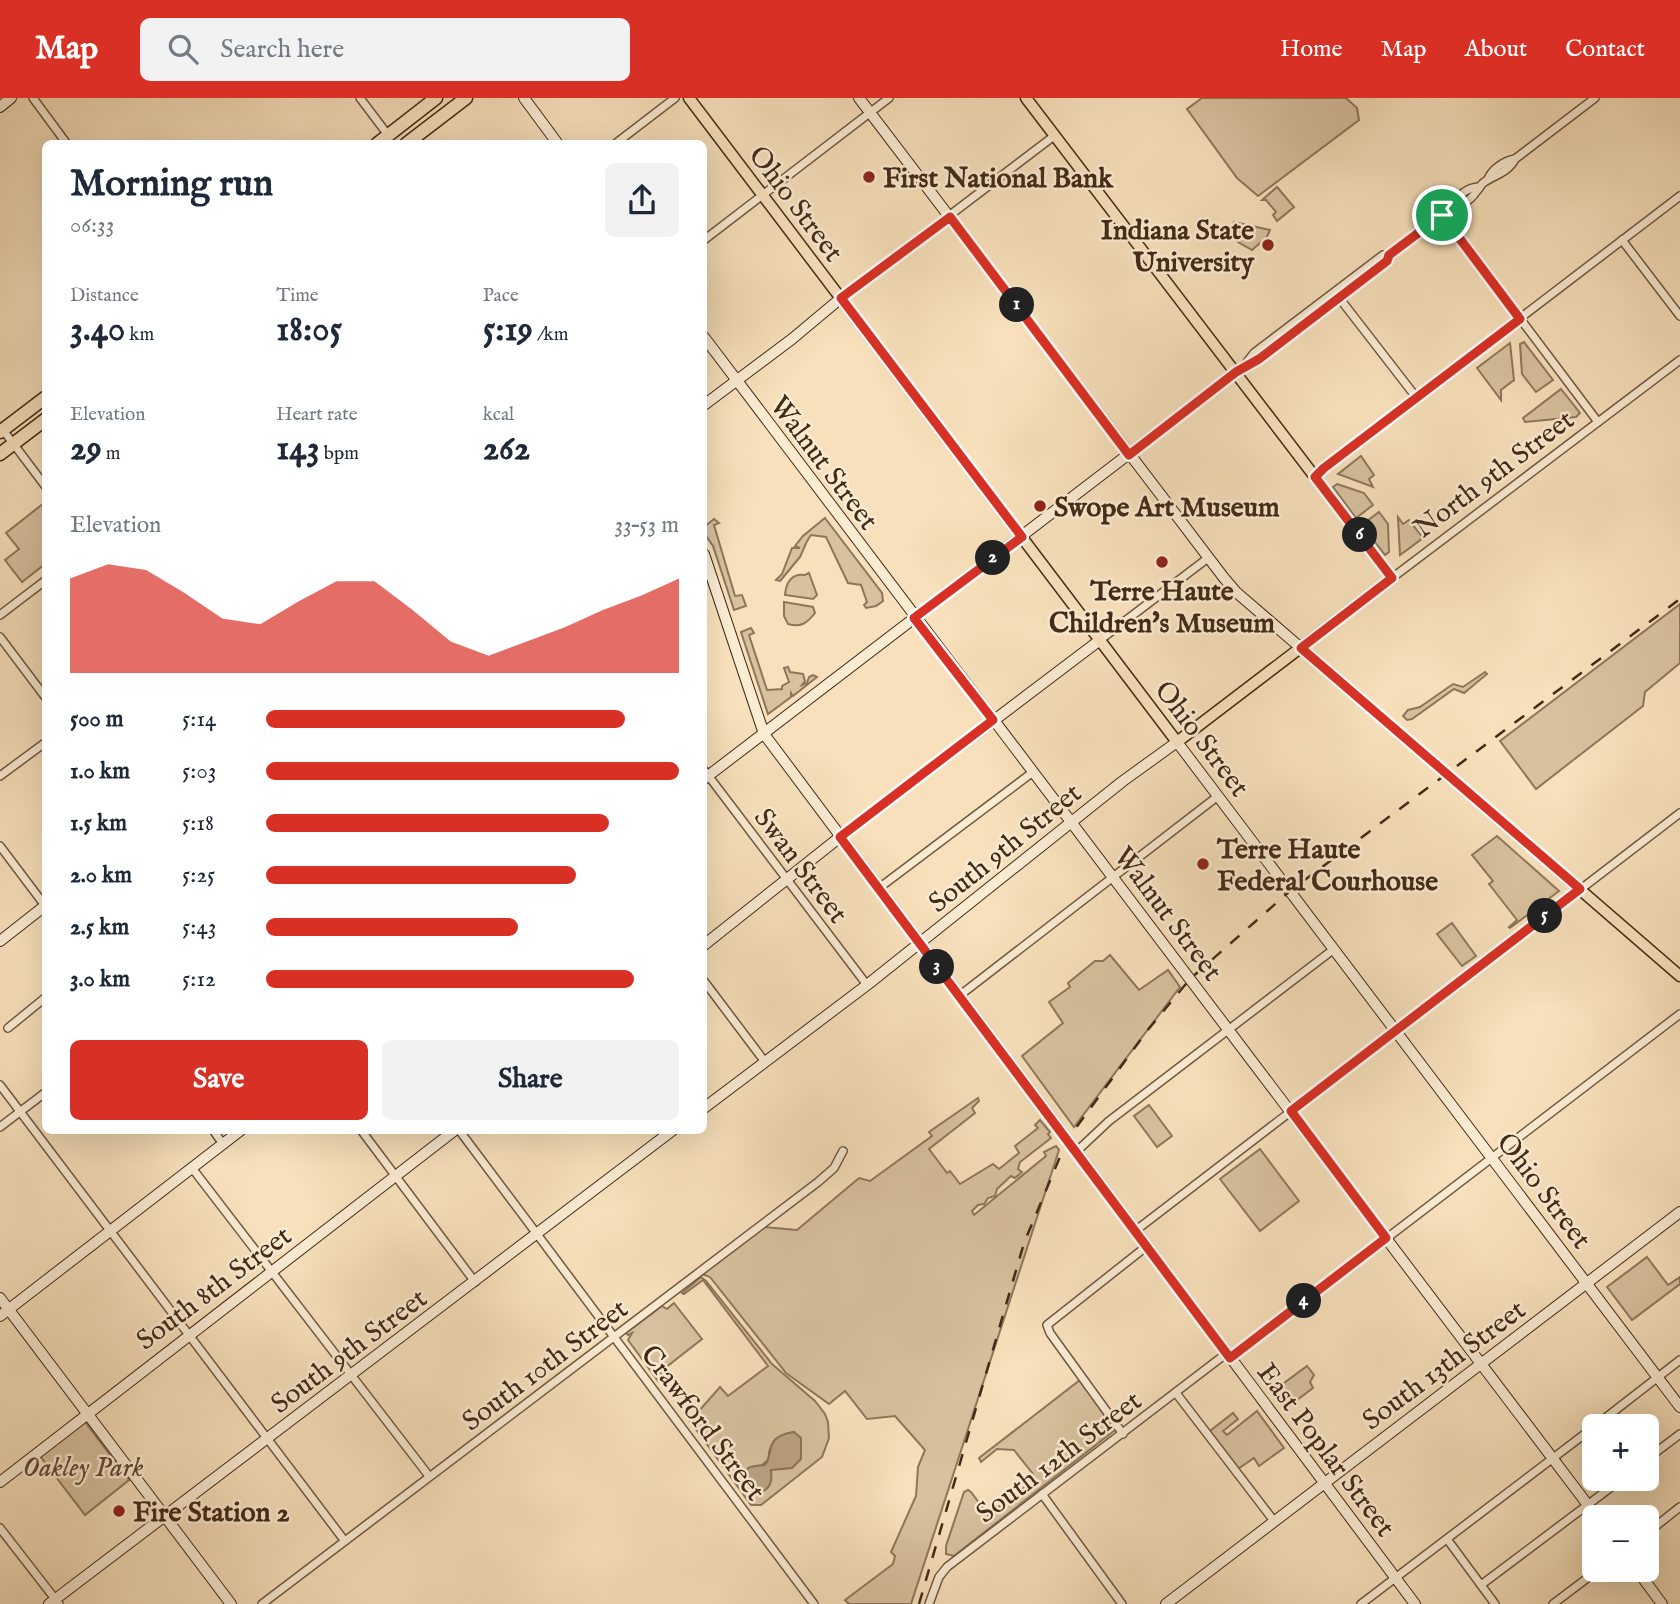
<!DOCTYPE html>
<html lang="en">
<head>
<meta charset="utf-8">
<style>
	body { margin:0; font-family:"IM FELL English",serif; background:#f2f2f3; color:#1f2937; height:100vh; display:flex; flex-direction:column; font-size:26px; white-space:nowrap }
	* { box-sizing:border-box; margin:0 }
	p { font-size:23px; color:#747a83 }
	.icon { flex:none; width:38px; height:38px; fill:none; stroke:currentColor; stroke-width:2; stroke-linecap:round; stroke-linejoin:round }
	.map { position:relative; flex:1; overflow:hidden }
	.sheet { position:absolute; left:42px; top:42px; width:665px; height:994px; display:flex; flex-direction:column; background:#fff; border-radius:10px; box-shadow:0 7px 28px #0002 }
	.sheet>* { flex:none }
	.buttons { position:absolute; left:1582px; top:1316px; display:grid; gap:14px }
	.buttons a { display:grid; place-items:center; width:77px; height:77px; border-radius:10px; background:#fff; box-shadow:0 7px 28px #0002; font-size:35px }
	.pin { position:absolute; display:grid; place-items:center; width:60px; height:60px; color:#fff; margin:-30px; border:4px solid #fff; border-radius:50%; box-shadow:0 2px 7px #0007 }
	.km { position:absolute; width:35px; height:35px; margin:-18px; border-radius:50%; background:#222; color:#fff; font-size:19px; line-height:35px; text-align:center }
	.round { display:grid; place-items:center; flex:none; width:74px; height:74px; border-radius:10px; background:#f2f2f3 }
	.headline { display:flex; align-items:center; justify-content:space-between; height:119px; padding:0 28px }
	h1 { font-size:38px; font-weight:700; line-height:52px }
	.figures { display:grid; grid-template-columns:repeat(3,1fr); gap:10px; height:119px; padding:7px 28px }
	.figures div { display:grid; align-content:center }
	.figures b { font-size:35px; font-weight:700 }
	.figures small { font-size:19px; font-weight:400 }
	.figures p { font-size:19px }
	.chart { height:196px; padding:14px 28px }
	.chart p { display:flex; justify-content:space-between }
	.chart svg { width:100%; height:126px; margin-top:7px; fill:#d93025; opacity:.7 }
	.action { display:flex; gap:14px; margin-top:auto; padding:14px 28px }
	.action a { flex:1; height:80px; border-radius:10px; background:#d93025; color:#fff; font-size:28px; font-weight:700; line-height:80px; text-align:center }
	.action a+a { background:#f2f2f3; color:#1f2937 }
	ul { padding:0 28px; list-style:none; font-size:23px }
	li { display:grid; grid-template-columns:112px 84px 1fr; align-items:center; height:52px }
	li i { height:18px; border-radius:9px; background:#d93025 }
	header { display:flex; align-items:center; gap:42px; box-sizing:border-box; height:98px; padding:0 35px; background:#d93025; color:#fff }
	header strong { font-size:33px }
	nav { display:flex; gap:38px; margin-inline-start:auto; font-size:24px }
	.search { width:490px; height:63px; background:#f2f2f3; display:flex; align-items:center; gap:18px; box-sizing:border-box; padding:0 24px; border-radius:10px; color:#747a83; font-size:26px }
	.map>svg:first-child { display:block }
	.green { fill:#d8c19f; stroke:#8e765b; stroke-width:2; fill-rule:evenodd }
	.water { fill:#baa283; stroke:#8a7258; stroke-width:2 }
	.lines { fill:none; stroke-linecap:round; stroke-linejoin:round }
	.street-casing { stroke:#705840; stroke-width:10 }
	.secondary-casing { stroke:#432a17; stroke-width:12 }
	.primary-casing { stroke:#432a17; stroke-width:13 }
	.highway-casing { stroke:#432a17; stroke-width:15 }
	.street { stroke:#faebd3; stroke-width:7 }
	.secondary { stroke:#faebd3; stroke-width:10 }
	.primary { stroke:#f7e0bb; stroke-width:10 }
	.highway { stroke:#f7e0bb; stroke-width:12 }
	.rail { stroke:#432a17; stroke-width:2.5; stroke-dasharray:12 12; stroke-linecap:butt }
	.route-casing { stroke:#fff; stroke-width:14 }
	.route { stroke:#d93025; stroke-width:9 }
	.poi-dot { fill:#8f2418; stroke:#faebd3; stroke-width:2.5 }
	.labels { text-anchor:middle; stroke-width:5; stroke-linejoin:round; paint-order:stroke }
	.poi-label { font-size:28px; font-weight:bold; fill:#432a17; stroke:#faebd3; text-anchor:start }
	.street-label { font-size:28px; fill:#432a17; stroke:#faebd3 }
	.park-label { font-size:28px; font-style:italic; fill:#614832; stroke:#faebd3 }
</style>
</head>
<body>
<header>
<strong>Map</strong>
<div class="search"><svg class="icon" aria-label="search" viewBox="0 0 24 24"><circle cx="10" cy="10" r="6"/><path d="M15 15l6 6"/></svg>Search here</div>
<nav><a>Home</a><a>Map</a><a>About</a><a>Contact</a></nav>
</header>
<div class="map">
<svg width="1680" height="1506" viewBox="0 0 1680 1506">
	<rect width="100%" height="100%" fill="#f7e0bb"/>
	<filter id="stains"><feTurbulence type="fractalNoise" baseFrequency=".00286" numOctaves="4"/><feColorMatrix values="0 0 0 0 .2 0 0 0 0 .09 0 0 0 0 .02 0 0 0 .5 -.17"/></filter>
	<radialGradient id="worn" r=".72"><stop offset=".6" stop-color="#630" stop-opacity="0"/><stop offset="1" stop-color="#630" stop-opacity=".3"/></radialGradient>
	<g class="green">
		<polygon points="1202,0 1346,0 1357,10 1359,22 1258,98 1237,80 1187,11"/>
		<polygon points="1277,89 1294,109 1277,123 1273,117 1276,114 1266,102 1262,102"/>
		<polygon points="1234,124 1270,132 1267,139 1252,152 1238,144 1235,139 1240,134 1231,133"/>
		<polygon points="1524,244 1553,282 1536,294 1522,276 1520,246"/>
		<polygon points="1510,245 1514,282 1501,292 1501,302 1477,270"/>
		<polygon points="1561,291 1580,315 1576,319 1525,324 1523,320"/>
		<polygon points="1361,358 1374,377 1369,381 1373,389 1338,376"/>
		<polygon points="1337,386 1364,395 1373,407 1356,420 1333,389"/>
		<polygon points="44,405 45,466 22,484 5,462 19,451 6,435"/>
		<polygon points="1379,414 1388,426 1389,454 1385,457 1362,427"/>
		<polygon points="1398,419 1403,426 1409,422 1423,440 1400,457"/>
		<path d="M825,420l57,75 1,8 -7,5 -10,2 -2,-3 3,-3 -6,-17 -13,-2 -22,-46 -15,-2c-6,8 -7,14 -11,22 -6,7 -14,17 -20,24l-4,-1 6,-6 10,-26h8l-5,-2 8,-10z"/>
		<polygon points="714,421 719,425 714,427 735,498 742,497 746,508 734,512 713,448 704,435 704,429"/>
		<path d="M809,475l8,22 -4,4 -28,-4c1,-13 7,-22 20,-20z"/>
		<path d="M784,504l29,5 2,6c-8,10 -14,15 -27,11l-4,-8z"/>
		<polygon points="1680,506 1680,565 1645,594 1643,608 1536,691 1500,643"/>
		<polygon points="751,530 754,535 749,537 767,592 782,591 782,588 789,584 784,570 788,569 790,574 803,576 805,583 802,587 807,585 809,579 813,577 817,579 793,598 791,595 791,599 768,616 741,534"/>
		<polygon points="1485,574 1487,576 1464,595 1454,591 1412,621 1407,622 1403,618 1408,612 1420,609 1453,586 1463,589"/>
		<polygon points="1497,738 1559,793 1510,830 1509,829 1517,822 1489,786 1493,783 1472,757"/>
		<polygon points="1452,825 1476,858 1462,868 1437,836"/>
		<polygon points="1110,857 1139,892 1168,872 1180,889 1074,1029 1022,958 1063,925 1049,904 1070,889 1068,885 1095,863 1103,863"/>
		<polygon points="978,1000 979,1003 972,1010 975,1015 929,1051 947,1075 950,1073 960,1086 993,1066 999,1071 1019,1055 1015,1048 1038,1030 1035,1027 1040,1022 1050,1034 1048,1036 1051,1040 1020,1064 1018,1071 1022,1074 1015,1080 1011,1078 997,1091 995,1098 988,1100 984,1106 978,1107 972,1113 974,1117 1046,1058 1044,1054 1056,1048 1059,1052 911,1506 849,1506 845,1502 893,1466 895,1458 891,1454 916,1398 918,1369 925,1352 895,1318 867,1321 845,1293 829,1306 786,1275 710,1179 702,1176 764,1129 797,1132 859,1080 870,1083 932,1038 929,1034"/>
		<polygon points="1149,1007 1172,1038 1157,1049 1134,1018"/>
		<polygon points="1260,1051 1299,1103 1260,1133 1220,1081"/>
		<polygon points="1647,1159 1668,1187 1680,1179 1680,1186 1632,1222 1607,1189"/>
		<path d="M701,1179l5,4 66,83 43,37 10,13 3,8 1,16 -7,19 -61,48h-10l-61,-84 30,-34 8,9 40,-30 -65,-86 -19,14 -2,-1zM794,1334l-10,37h-13l-6,20 -11,2 8,-26 7,-6c-2,-15 11,-25 25,-27z"/>
		<polygon points="674,1205 702,1241 660,1274 663,1280 658,1283 628,1242 632,1235 628,1237 626,1235 662,1208 667,1211"/>
		<polygon points="1307,1268 1314,1277 1310,1284 1313,1290 1285,1311 1272,1294"/>
		<polygon points="1080,1282 1115,1332 954,1458 946,1456 946,1448 964,1394 968,1392 971,1394 988,1417 1033,1383 1033,1376 1014,1352 997,1351 981,1364 979,1360"/>
		<polygon points="1257,1313 1284,1350 1259,1368 1254,1360 1238,1371 1210,1333 1233,1315 1238,1321 1223,1333 1227,1337"/>
		<polygon points="83,1321 129,1382 85,1417 40,1358"/>
	</g>
	<path class="water" d="M794,1334l7,6v21l-9,9 -21,2c0,3 1,8 0,11 -4,16 -22,12 -28,-2 1,-14 11,-13 22,-14 10,-14 -2,-28 29,-33z"/>
	<g class="lines">
		<g class="street-casing">
			<g id="street">
				<polyline points="33,0 67,46"/>
				<polyline points="360,0 388,37"/>
				<polyline points="615,46 675,0"/>
				<path d="M1488,81c4,-10 16,-18 27,-20l80,-61"/>
				<polyline points="1442,117 1598,324"/>
				<path d="M1442,117c11,-4 28,-13 34,-23 3,-3 4,-6 7,-9 11,-8 25,-10 32,-24"/>
				<polyline points="704,142 889,0"/>
				<polyline points="1622,142 1680,218"/>
				<polyline points="1337,197 1416,299"/>
				<polyline points="841,200 1054,38"/>
				<path d="M1244,268l10,-13 129,-98h6c16,-13 35,-24 50,-38 11,-10 23,-30 40,-30"/>
				<polyline points="1236,274 1259,261 1387,163 1389,157"/>
				<polyline points="3,332 46,389"/>
				<polyline points="1315,379 1324,370 1680,98"/>
				<polyline points="1392,480 1680,262"/>
				<polyline points="0,517 46,482"/>
				<polyline points="0,539 46,600"/>
				<polyline points="1100,542 1208,460"/>
				<polyline points="704,672 867,887"/>
				<polyline points="0,678 46,644"/>
				<polyline points="0,748 46,809"/>
				<polyline points="879,790 1033,674"/>
				<polyline points="704,883 765,964"/>
				<polyline points="959,898 1218,698"/>
				<polyline points="8,930 46,899"/>
				<polyline points="0,987 344,1442"/>
				<polyline points="0,1029 46,994"/>
				<polyline points="213,1032 223,1046"/>
				<polyline points="361,1032 475,1184"/>
				<polyline points="459,1032 814,1506"/>
				<polyline points="1076,1054 1109,1023 1334,851"/>
				<polyline points="192,1070 429,1378"/>
				<polyline points="1135,1133 1680,715"/>
				<polyline points="1230,1260 1680,916"/>
				<polyline points="1176,1295 1274,1423"/>
				<polyline points="1595,1328 1680,1262"/>
				<polyline points="1123,1336 1050,1235 1047,1227 1147,1148"/>
				<polyline points="1647,1361 1680,1336"/>
				<polyline points="1042,1396 1122,1506"/>
				<polyline points="0,1430 59,1506"/>
				<polyline points="1647,1435 1680,1409"/>
				<polyline points="1447,1441 1495,1506"/>
				<polyline points="1481,1487 1622,1381"/>
				<polyline points="262,1506 818,1084 834,1070 843,1053"/>
				<polyline points="929,1506 939,1479 947,1469 1227,1255"/>
				<polyline points="1361,1506 1594,1329"/>
				<polyline points="1553,1506 1598,1472"/>
			</g>
		</g>
		<g class="secondary-casing">
			<g id="secondary">
				<polyline points="524,0 558,46"/>
				<polyline points="859,0 1224,480 1236,494 1301,550"/>
				<polyline points="0,9 11,0"/>
				<polyline points="704,239 1597,1419"/>
				<polyline points="704,307 792,241 841,200"/>
				<polyline points="704,456 764,636 1415,1506"/>
				<polyline points="704,681 1236,274"/>
				<polyline points="0,843 46,807"/>
				<polyline points="704,847 840,739 1100,542"/>
				<polyline points="704,1010 867,887 1123,683 1177,644 1680,1309"/>
				<polyline points="0,1200 231,1506"/>
				<polyline points="0,1218 241,1032"/>
				<polyline points="0,1384 455,1032"/>
				<polyline points="1637,1472 1662,1506"/>
				<polyline points="49,1506 673,1032"/>
				<polyline points="1166,1506 1680,1114"/>
			</g>
		</g>
		<g class="primary-casing">
			<g id="primary">
				<polyline points="689,0 1177,644 1392,480 1026,0"/>
				<polyline points="1301,550 1680,878"/>
			</g>
		</g>
		<g class="highway-casing">
			<g id="highway">
				<polyline points="377,46 436,0"/>
				<polyline points="406,46 466,0"/>
				<polyline points="0,334 46,299"/>
				<polyline points="0,356 46,321"/>
			</g>
		</g>
		<use href="#street" class="street"/>
		<use href="#secondary" class="secondary"/>
		<use href="#primary" class="primary"/>
		<use href="#highway" class="highway"/>
		<polyline class="rail" points="919,1506 1024,1145 1067,1042 1147,933 1190,881 1290,793 1680,501"/>
	</g>
	<g class="lines">
		<g class="route-casing">
			<polygon id="route" points="1442,117 1520,221 1324,370 1315,379 1392,480 1301,550 1580,791 1291,1013 1386,1140 1230,1260 840,739 993,622 914,520 1022,439 841,200 950,119 1129,357 1236,274 1259,261 1387,163 1389,157"/>
		</g>
		<use href="#route" class="route"/>
	</g>
	<g class="poi-dot">
		<circle cx="869" cy="79" r="7"/>
		<circle cx="1268" cy="147" r="7"/>
		<circle cx="1040" cy="408" r="7"/>
		<circle cx="1162" cy="464" r="7"/>
		<circle cx="1203" cy="766" r="7"/>
		<circle cx="119" cy="1413" r="7"/>
	</g>
	<g class="labels">
		<g class="poi-label">
			<text x="883" y="89">First National Bank</text>
			<text x="1254" y="141" text-anchor="end">Indiana State<tspan x="1254" dy="32">University</tspan></text>
			<text x="1054" y="418">Swope Art Museum</text>
			<text x="1162" y="502" text-anchor="middle">Terre Haute<tspan x="1162" dy="32">Children's Museum</tspan></text>
			<text x="1217" y="760">Terre Haute<tspan x="1217" dy="32">Federal Courhouse</tspan></text>
			<text x="133" y="1423">Fire Station 2</text>
		</g>
		<g class="street-label">
			<text transform="translate(797 105) rotate(53)" y="10">Ohio Street</text>
			<text transform="translate(825 364) rotate(53)" y="10">Walnut Street</text>
			<text transform="translate(1493 375) rotate(-37)" y="10">North 9th Street</text>
			<text transform="translate(1203 640) rotate(53)" y="10">Ohio Street</text>
			<text transform="translate(1004 749) rotate(-39)" y="10">South 9th Street</text>
			<text transform="translate(802 767) rotate(53)" y="10">Swan Street</text>
			<text transform="translate(1169 815) rotate(53)" y="10">Walnut Street</text>
			<text transform="translate(1545 1092) rotate(53)" y="10">Ohio Street</text>
			<text transform="translate(213 1189) rotate(-37)" y="10">South 8th Street</text>
			<text transform="translate(348 1252) rotate(-37)" y="10">South 9th Street</text>
			<text transform="translate(544 1266) rotate(-37)" y="10">South 10th Street</text>
			<text transform="translate(1443 1266) rotate(-37)" y="10">South 13th Street</text>
			<text transform="translate(704 1324) rotate(53)" y="10">Crawford Street</text>
			<text transform="translate(1327 1351) rotate(53)" y="10">East Poplar Street</text>
			<text transform="translate(1058 1358) rotate(-37)" y="10">South 12th Street</text>
		</g>
		<g class="park-label">
			<text x="83" y="1378">Oakley Park</text>
		</g>
	</g>
	<rect width="100%" height="100%" filter="url(#stains)"/>
	<rect width="100%" height="100%" fill="url(#worn)"/>
</svg>
<div class="buttons">
<a>+</a>
<a>−</a>
</div>
<div class="pin" style="left:1442px;top:117px;background:#1e9e55"><svg class="icon" aria-label="arrive" viewBox="0 0 24 24"><path d="M6 21V4h12l-3 4 3 4H6"/></svg></div>
<b class="km" style="left:1017px;top:207px">1</b>
<b class="km" style="left:993px;top:460px">2</b>
<b class="km" style="left:937px;top:869px">3</b>
<b class="km" style="left:1304px;top:1203px">4</b>
<b class="km" style="left:1545px;top:818px">5</b>
<b class="km" style="left:1360px;top:437px">6</b>
<section class="sheet">
<div class="headline"><div><h1>Morning run</h1><p>06:33</p></div><a class="round"><svg class="icon" aria-label="share" viewBox="0 0 24 24"><path d="M12 15V3M7 8l5-5 5 5M5 13v7h14v-7"/></svg></a></div>
<div class="figures">
<div><p>Distance</p><b>3.40<small> km</small></b></div>
<div><p>Time</p><b>18:05</b></div>
<div><p>Pace</p><b>5:19<small> /km</small></b></div>
</div>
<div class="figures">
<div><p>Elevation</p><b>29<small> m</small></b></div>
<div><p>Heart rate</p><b>143<small> bpm</small></b></div>
<div><p>kcal</p><b>262</b></div>
</div>
<div class="chart"><p><span>Elevation</span>33–53 m</p>
<svg viewBox="0 0 160 44" preserveAspectRatio="none"><path d="M0 44V11L10 6L20 8L30 16L40 25L50 27L60 19L70 12L80 12L90 22L100 33L110 38L120 33L130 28L140 22L150 17L160 11V44z"/></svg>
</div>
<ul>
<li><b>500 m</b>5:14<i style="width:87%"></i></li>
<li><b>1.0 km</b>5:03<i style="width:100%"></i></li>
<li><b>1.5 km</b>5:18<i style="width:83%"></i></li>
<li><b>2.0 km</b>5:25<i style="width:75%"></i></li>
<li><b>2.5 km</b>5:43<i style="width:61%"></i></li>
<li><b>3.0 km</b>5:12<i style="width:89%"></i></li>
</ul>
<div class="action"><a>Save</a><a>Share</a></div>
</section>
</div>
</body>
</html>
